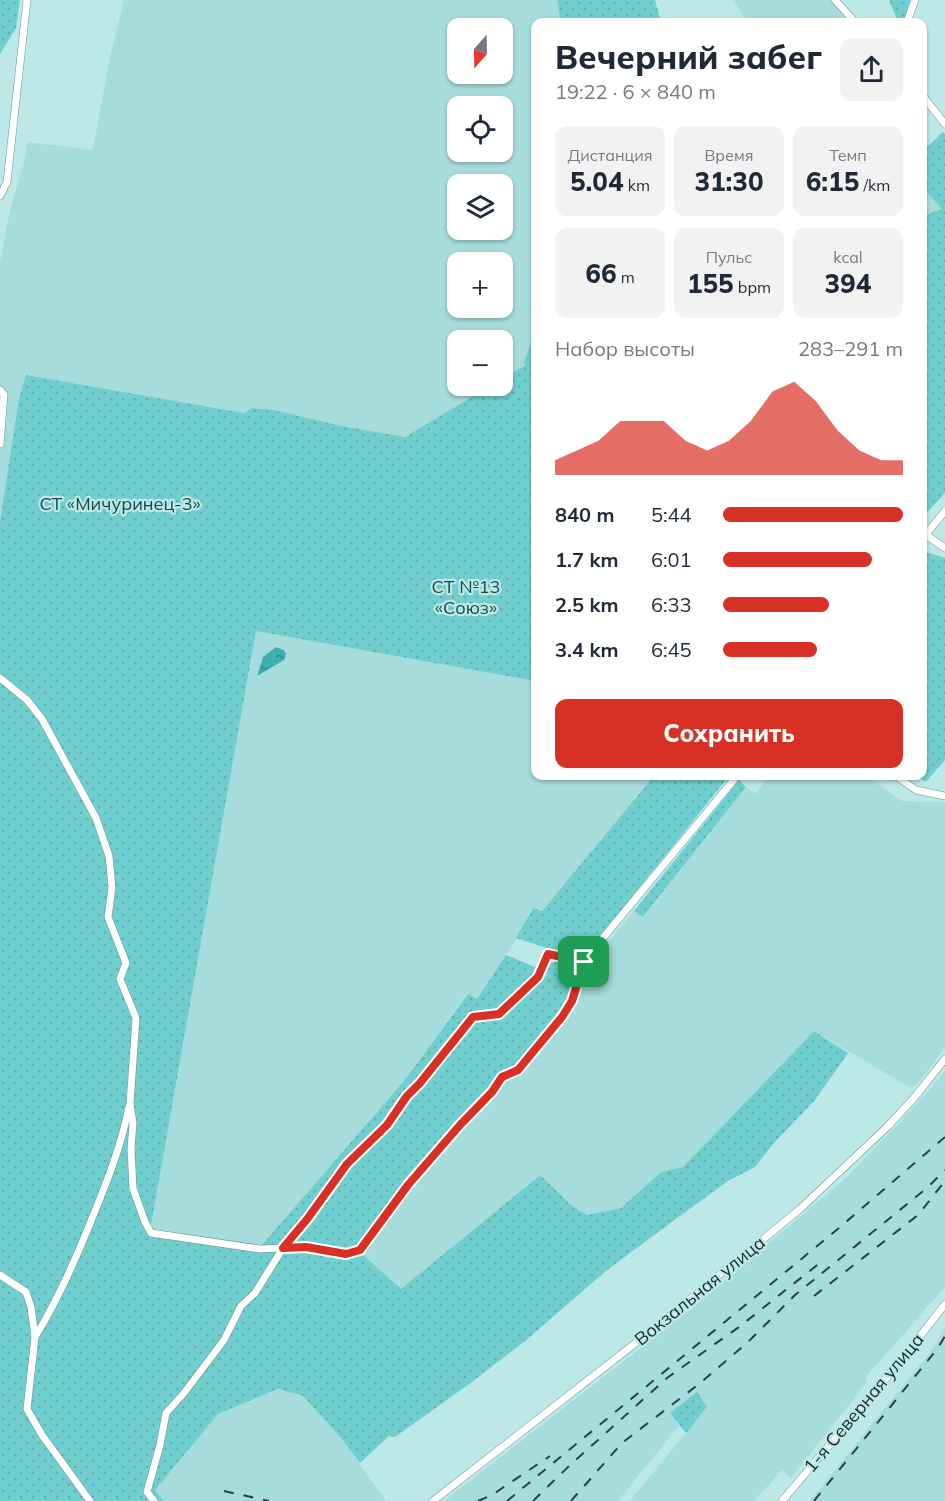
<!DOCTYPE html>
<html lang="ru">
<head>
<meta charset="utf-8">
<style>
	body { margin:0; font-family:Mulish,sans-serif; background:#f2f2f3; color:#1f2937; height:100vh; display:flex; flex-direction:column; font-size:22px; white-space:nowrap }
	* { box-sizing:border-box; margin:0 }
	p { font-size:20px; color:#747a83 }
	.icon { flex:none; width:33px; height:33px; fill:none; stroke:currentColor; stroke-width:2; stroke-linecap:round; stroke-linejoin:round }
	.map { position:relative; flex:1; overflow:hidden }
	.drawer { position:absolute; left:531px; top:18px; width:396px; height:762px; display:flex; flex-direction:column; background:#fff; border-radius:12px; box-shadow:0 2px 4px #0004 }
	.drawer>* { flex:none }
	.needle { width:39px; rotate:200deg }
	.tools { position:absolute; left:447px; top:18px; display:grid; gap:12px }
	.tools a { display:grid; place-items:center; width:66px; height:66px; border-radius:12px; background:#fff; box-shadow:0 2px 4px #0004; font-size:30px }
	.pin { position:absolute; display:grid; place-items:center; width:51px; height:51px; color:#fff; margin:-26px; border-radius:12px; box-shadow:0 3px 9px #0006 }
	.round { display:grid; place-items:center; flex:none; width:63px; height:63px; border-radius:12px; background:#f2f2f3 }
	.overview { display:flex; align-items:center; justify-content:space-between; height:102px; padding:0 24px }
	h1 { font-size:33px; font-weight:800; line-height:45px }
	.figures { display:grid; grid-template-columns:repeat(3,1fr); gap:9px; height:102px; padding:6px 24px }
	.figures div { display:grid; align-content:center; border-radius:12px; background:#f2f2f3; text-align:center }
	.figures b { font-size:26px; font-weight:800 }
	.figures small { font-size:16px; font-weight:400 }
	.figures p { font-size:16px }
	.chart { height:168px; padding:12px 24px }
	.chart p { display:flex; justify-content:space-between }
	.chart svg { width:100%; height:108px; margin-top:6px; fill:#d93025; opacity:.7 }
	.cta { display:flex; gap:12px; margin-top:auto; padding:12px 24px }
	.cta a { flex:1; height:69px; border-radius:12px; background:#d93025; color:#fff; font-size:24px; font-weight:800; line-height:69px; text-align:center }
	ul { padding:0 24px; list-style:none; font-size:20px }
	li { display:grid; grid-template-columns:96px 72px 1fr; align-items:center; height:45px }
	li i { height:15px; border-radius:8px; background:#d93025 }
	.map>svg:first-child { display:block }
	.built { fill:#a7dcdc; fill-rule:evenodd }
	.green { fill:url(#green-dots) }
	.water { fill:url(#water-ripples) }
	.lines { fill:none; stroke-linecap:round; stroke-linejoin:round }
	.street-casing { stroke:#689291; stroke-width:8 }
	.street { stroke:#fff; stroke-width:7 }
	.rail { stroke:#2b4140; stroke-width:2; stroke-dasharray:10 10; stroke-linecap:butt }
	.route-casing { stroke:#fff; stroke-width:12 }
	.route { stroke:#d93025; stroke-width:8 }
	.labels { text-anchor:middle; stroke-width:4.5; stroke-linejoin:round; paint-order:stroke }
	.park-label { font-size:18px; fill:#164848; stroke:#bce9e8 }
	.street-label { font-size:18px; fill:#162828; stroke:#bce9e8 }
</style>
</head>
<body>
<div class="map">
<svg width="945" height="1501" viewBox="0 0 945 1501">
	<defs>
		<pattern id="green-dots" width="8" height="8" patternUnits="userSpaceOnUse" patternTransform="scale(1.5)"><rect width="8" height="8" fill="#70cfce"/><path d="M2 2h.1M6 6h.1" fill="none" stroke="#60b2b1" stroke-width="1.8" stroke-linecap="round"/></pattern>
		<pattern id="water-ripples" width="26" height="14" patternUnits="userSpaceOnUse" patternTransform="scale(1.5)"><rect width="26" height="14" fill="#3dafaf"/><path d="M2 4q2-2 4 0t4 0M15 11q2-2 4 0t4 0" fill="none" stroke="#328e8e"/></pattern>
	</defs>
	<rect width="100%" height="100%" fill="#bce9e8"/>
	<g class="built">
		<path d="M124,0h433l4,22h-25v311l-12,29 1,2 -22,14 -1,-38h-44v46h32l-85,51 -63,-11 -68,-16 -22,-2 -8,5 -218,-38 -26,147v-259l10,-53 13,-44 5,-24 65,8 17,-93zM458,28h44v46h-44zM458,106h44v46h-44zM458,184h44v46h-44zM458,262h44v46h-44z"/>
		<polygon points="734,0 832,0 852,22 747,22"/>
		<polygon points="923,188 942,209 923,216"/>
		<path d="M256,631l279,50 1,95h118l-112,135 -10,-3 -18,35 -37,57 -10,-6 -63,87 -143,165 -106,-16 -4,-6zM286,654l-2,6 -27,15 6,-18z"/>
		<polygon points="769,776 867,776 902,801 945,802 945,1048 918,1083 911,1088 814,1031 683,1168 661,1172 621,1208 587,1215 571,1205 539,1175 401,1289 361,1253 409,1187 582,989 588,967 634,911 644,917 746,787 755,794"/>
		<polygon points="945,1071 945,1287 865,1378 868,1381 791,1478 782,1470 754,1501 630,1501 707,1407 670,1412 679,1426 618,1501 444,1501 691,1309 847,1177 919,1102"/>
		<polygon points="945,1328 945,1501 810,1501 935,1346"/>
		<polygon points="278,1389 303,1396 341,1438 386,1501 164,1501 155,1490 218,1414"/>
	</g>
	<g class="green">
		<polygon points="0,0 20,0 16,28 0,54"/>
		<polygon points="557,0 655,0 661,22 561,22"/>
		<polygon points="889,0 910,0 905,18 901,22 898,22"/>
		<polygon points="943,132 945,134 945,493 923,517 923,216 942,209 923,188 923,151"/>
		<polygon points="535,333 535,681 256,631 151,1225 155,1230 261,1246 404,1081 468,994 477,999 506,955 535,967 560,961 588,967 582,989 573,1005 519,1072 503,1079 409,1187 361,1253 401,1289 540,1175 571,1205 587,1215 621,1208 661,1172 683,1167 814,1031 848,1053 815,1100 773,1144 755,1167 728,1181 673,1221 606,1271 525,1341 472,1382 395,1437 389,1436 360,1463 341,1438 303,1396 278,1389 218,1414 155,1490 164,1501 0,1501 0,522 19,399 26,375 244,413 252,408 274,410 342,426 405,437 490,386 502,386 503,378 525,365 524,362"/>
		<polygon points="923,551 945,558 945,760 926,782 916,776 922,776"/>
		<polygon points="654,776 729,776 603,933 581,953 562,953 516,938 533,908 542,911"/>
		<polygon points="739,780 746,787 643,917 634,911"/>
		<polygon points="697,1392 707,1407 686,1433 670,1413"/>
	</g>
	<polygon class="water" points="276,647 284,650 286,654 284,660 257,676 263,657"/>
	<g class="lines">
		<g class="street-casing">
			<g id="street">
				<polyline points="835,0 855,22"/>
				<polyline points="907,22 915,0"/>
				<polyline points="922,95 945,124"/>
				<polyline points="0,196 7,182 27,0"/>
				<polyline points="0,390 4,395 0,444"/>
				<polyline points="926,535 945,548"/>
				<polyline points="922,539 945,511"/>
				<polyline points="0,678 27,700 42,719 96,818 109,856 112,887 108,917 126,963 120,979 136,1018 130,1104 133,1123 131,1149 133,1188 145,1222 151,1233 260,1249 306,1247 346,1254 360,1250 408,1185 460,1125 492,1092 502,1077 518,1070 562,1017 572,1001 583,962 737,776"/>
				<polyline points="896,776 916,790 945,796"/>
				<polyline points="0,1275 26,1292 31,1307 35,1337 27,1409 42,1435 90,1501"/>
				<path d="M35,1337c23,-37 40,-76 56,-116 15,-37 30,-74 38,-114"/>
				<polyline points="154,1501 147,1492 160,1445 166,1413 184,1393 224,1340 241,1306 255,1293 288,1240 308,1218 347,1164 387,1125 407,1096 420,1083 473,1017 499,1014 538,977 548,954 583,962"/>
				<polyline points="433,1501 651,1331 800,1209 887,1127 914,1098 945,1059"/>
				<polyline points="782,1501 900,1362 945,1304"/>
			</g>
		</g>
		<use href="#street" class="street"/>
		<g class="rail">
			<polyline points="814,1296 918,1215 945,1181"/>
			<polyline points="224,1491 269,1501"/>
			<polyline points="478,1501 492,1495 550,1456"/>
			<polyline points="507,1501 839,1228 945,1137"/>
			<polyline points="533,1501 569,1466 667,1378 739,1327 821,1262"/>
			<polyline points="571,1501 622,1443 699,1384 748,1342 795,1295 927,1188 945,1170"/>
			<polyline points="814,1501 938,1348 945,1336"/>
		</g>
	</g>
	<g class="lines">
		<g class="route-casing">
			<polygon id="route" points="548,954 584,962 572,1001 562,1017 518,1070 502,1077 492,1092 460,1125 408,1185 360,1250 346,1254 306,1247 283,1248 308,1218 347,1164 387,1125 407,1096 420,1083 473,1017 499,1014 538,977"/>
		</g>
		<use href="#route" class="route"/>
	</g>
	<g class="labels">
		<g class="park-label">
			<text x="120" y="510">СТ «Мичуринец-3»</text>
			<text x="466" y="593">СТ №13<tspan x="466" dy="21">«Союз»</tspan></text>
		</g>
		<g class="street-label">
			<text transform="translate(700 1291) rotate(-39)" y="6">Вокзальная улица</text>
			<text transform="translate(864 1403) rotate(-50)" y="6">1-я Северная улица</text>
		</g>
	</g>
</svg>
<div class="tools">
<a><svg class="needle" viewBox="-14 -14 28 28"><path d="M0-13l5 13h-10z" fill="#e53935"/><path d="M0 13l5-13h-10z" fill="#747a83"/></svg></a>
<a><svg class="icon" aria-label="locate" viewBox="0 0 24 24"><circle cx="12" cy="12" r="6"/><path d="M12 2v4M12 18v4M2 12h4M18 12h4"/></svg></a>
<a><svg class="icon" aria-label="layers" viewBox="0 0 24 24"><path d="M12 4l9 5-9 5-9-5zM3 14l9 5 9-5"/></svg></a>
<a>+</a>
<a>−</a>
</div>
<div class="pin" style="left:584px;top:962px;background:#1e9e55"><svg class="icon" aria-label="arrive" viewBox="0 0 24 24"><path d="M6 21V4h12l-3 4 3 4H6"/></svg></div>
<section class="drawer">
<div class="overview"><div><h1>Вечерний забег</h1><p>19:22 · 6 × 840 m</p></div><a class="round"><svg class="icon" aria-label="share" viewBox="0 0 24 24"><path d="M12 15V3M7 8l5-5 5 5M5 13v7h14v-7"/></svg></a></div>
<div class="figures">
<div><p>Дистанция</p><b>5.04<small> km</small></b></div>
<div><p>Время</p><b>31:30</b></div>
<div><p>Темп</p><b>6:15<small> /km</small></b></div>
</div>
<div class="figures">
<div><b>66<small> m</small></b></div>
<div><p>Пульс</p><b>155<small> bpm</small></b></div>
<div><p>kcal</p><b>394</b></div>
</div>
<div class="chart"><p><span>Набор высоты</span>283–291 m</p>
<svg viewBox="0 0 160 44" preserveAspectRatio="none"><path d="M0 44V38L10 34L20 30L30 22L40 22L50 22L60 30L70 34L80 30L90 22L100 10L110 6L120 14L130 26L140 34L150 38L160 38V44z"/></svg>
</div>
<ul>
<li><b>840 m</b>5:44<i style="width:100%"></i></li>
<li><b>1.7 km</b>6:01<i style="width:83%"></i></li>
<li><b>2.5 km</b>6:33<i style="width:59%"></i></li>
<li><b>3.4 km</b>6:45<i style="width:52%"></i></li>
</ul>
<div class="cta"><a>Сохранить</a></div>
</section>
</div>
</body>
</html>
